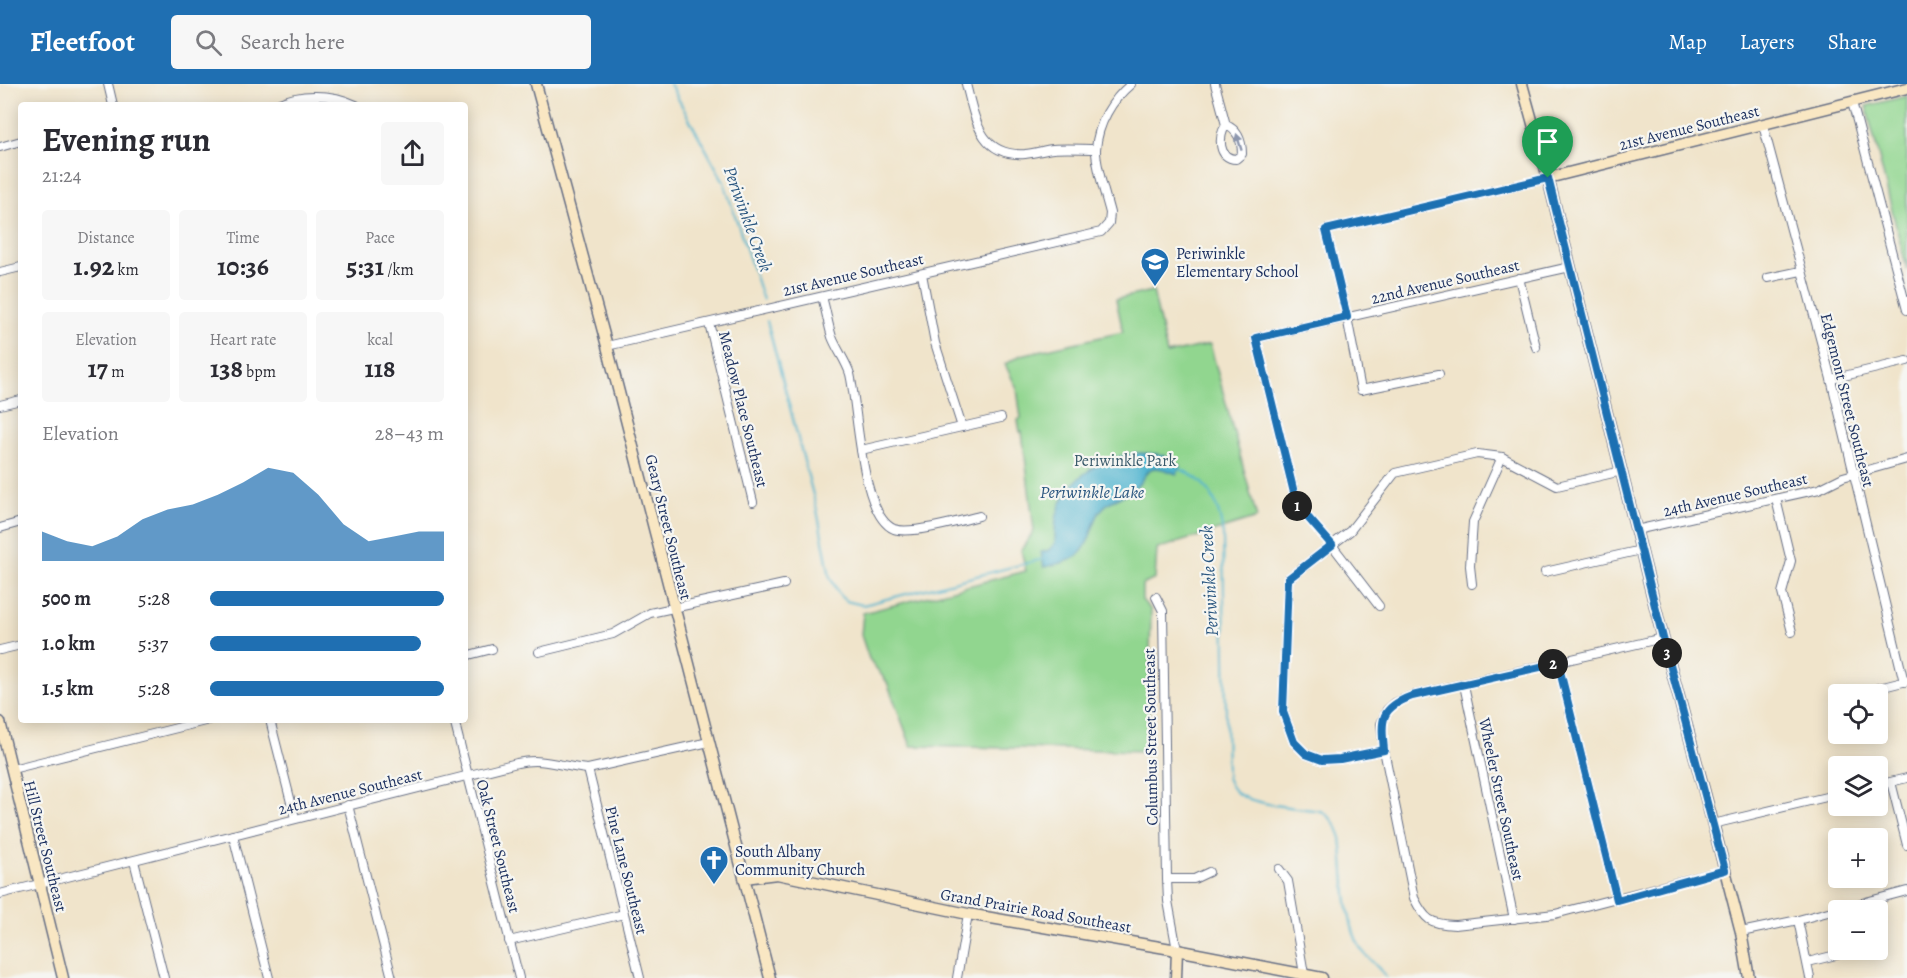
<!DOCTYPE html>
<html lang="en">
<head>
<meta charset="utf-8">
<style>
	body { margin:0; font-family:Alegreya,serif; background:#f7f7f7; color:#2b2b33; height:100vh; display:flex; flex-direction:column; font-size:22px; white-space:nowrap }
	* { box-sizing:border-box; margin:0 }
	p { font-size:20px; color:#7c7c81 }
	.icon { flex:none; width:33px; height:33px; fill:none; stroke:currentColor; stroke-width:2; stroke-linecap:round; stroke-linejoin:round }
	.map { position:relative; flex:1; overflow:hidden }
	.panel { position:absolute; left:18px; top:18px; width:450px; height:621px; display:flex; flex-direction:column; background:#fff; border-radius:6px; box-shadow:0 3px 15px #0003 }
	.panel>* { flex:none }
	.controls { position:absolute; left:1828px; top:600px; display:grid; gap:12px }
	.controls a { display:grid; place-items:center; width:60px; height:60px; border-radius:6px; background:#fff; box-shadow:0 3px 15px #0003; font-size:30px }
	.pin { position:absolute; display:grid; place-items:center; width:51px; height:51px; color:#fff; margin:-62px -26px; border-radius:50% 50% 50% 0; rotate:-45deg; box-shadow:0 0 6px #0007 }
	.pin .icon { rotate:45deg }
	.km { position:absolute; width:30px; height:30px; margin:-15px; border-radius:50%; background:#222; color:#fff; font-size:16px; line-height:30px; text-align:center }
	.round { display:grid; place-items:center; flex:none; width:63px; height:63px; border-radius:6px; background:#f7f7f7 }
	.overview { display:flex; align-items:center; justify-content:space-between; height:102px; padding:0 24px }
	h1 { font-size:33px; font-weight:600; line-height:45px }
	.stats { display:grid; grid-template-columns:repeat(3,1fr); gap:9px; height:102px; padding:6px 24px }
	.stats div { display:grid; align-content:center; border-radius:6px; background:#f7f7f7; text-align:center }
	.stats b { font-size:26px; font-weight:600 }
	.stats small { font-size:16px; font-weight:400 }
	.stats p { font-size:16px }
	.chart { height:168px; padding:12px 24px }
	.chart p { display:flex; justify-content:space-between }
	.chart svg { width:100%; height:108px; margin-top:6px; fill:#1f6fb2; opacity:.7 }
	ul { padding:0 24px; list-style:none; font-size:20px }
	li { display:grid; grid-template-columns:96px 72px 1fr; align-items:center; height:45px }
	li i { height:15px; border-radius:8px; background:#1f6fb2 }
	header { display:flex; align-items:center; gap:36px; box-sizing:border-box; height:84px; padding:0 30px; background:#1f6fb2; color:#fff }
	header strong { font-size:28px }
	nav { display:flex; gap:33px; margin-inline-start:auto; font-size:21px }
	.search { width:420px; height:54px; background:#f7f7f7; display:flex; align-items:center; gap:15px; box-sizing:border-box; padding:0 21px; border-radius:6px; color:#7c7c81; font-size:22px }
	.map>svg:first-child { display:block }
	.green { fill:#91d68f; stroke:#568276; stroke-width:1.5 }
	.water { fill:#50b4cf; stroke:#367296; stroke-width:1.5 }
	.lines { fill:none; stroke-linecap:round; stroke-linejoin:round }
	.stream { stroke:#50b4cf; stroke-width:2 }
	.street-casing { stroke:#666e84; stroke-width:10 }
	.secondary-casing { stroke:#666e84; stroke-width:13 }
	.street { stroke:#fff; stroke-width:8 }
	.secondary { stroke:#f9e7c3; stroke-width:10 }
	.oneway { fill:#8d97ae }
	.route-casing { stroke:#fff; stroke-width:12 }
	.route { stroke:#1f6fb2; stroke-width:8 }
	.labels { text-anchor:middle; stroke-width:4.5; stroke-linejoin:round; paint-order:stroke }
	.street-label { font-size:16px; fill:#1b2f5e; stroke:#f6f6f2 }
	.poi-label { font-size:16px; fill:#1b2f5e; stroke:#f6f6f2; text-anchor:start }
	.park-label { font-size:16px; fill:#38596a; stroke:#f6f6f2 }
	.water-label { font-size:18px; font-style:italic; fill:#2b5780; stroke:#f6f6f2 }
</style>
</head>
<body>
<header>
<strong>Fleetfoot</strong>
<div class="search"><svg class="icon" aria-label="search" viewBox="0 0 24 24"><circle cx="10" cy="10" r="6"/><path d="M15 15l6 6"/></svg>Search here</div>
<nav><a>Map</a><a>Layers</a><a>Share</a></nav>
</header>
<div class="map">
<svg width="1907" height="894" viewBox="0 0 1907 894">
	<rect width="100%" height="100%" fill="#f6f6f2"/>
	<filter id="ink" filterUnits="userSpaceOnUse"><feTurbulence type="fractalNoise" baseFrequency=".0167" numOctaves="2"/><feDisplacementMap in="SourceGraphic" scale="12" xChannelSelector="R" yChannelSelector="G"/><feConvolveMatrix kernelMatrix="1 2 1 2 8 2 1 2 1" color-interpolation-filters="sRGB"/></filter>
	<filter id="wash" filterUnits="userSpaceOnUse"><feTurbulence type="fractalNoise" baseFrequency=".008" numOctaves="4" result="noise"/><feDisplacementMap in="SourceGraphic" scale="24" xChannelSelector="R" yChannelSelector="G"/><feGaussianBlur stdDeviation="1.35" result="paint"/><feColorMatrix in="noise" values="0 0 0 0 0 0 0 0 0 0 0 0 0 0 0 0 0 1.4 0 .05"/><feComposite in="paint" operator="in"/></filter>
	<g filter="url(#wash)">
		<rect width="100%" height="100%" fill="#f0e4cb"/>
		<g class="green">
			<polygon points="1907,12 1907,186 1866,22"/>
			<polygon points="1153,207 1167,270 1210,260 1257,434 1157,465 1155,495 1142,501 1142,516 1151,526 1148,667 911,662 887,598 869,575 861,551 863,529 1026,487 1021,466 1034,447 1022,348 1020,348 1018,336 1021,334 1017,305 1005,280 1021,271 1123,248 1116,215"/>
		</g>
		<path class="water" d="M1135,369c20,0 31,0 46,13l-4,8c-6,-2 -15,-6 -22,-6 -9,0 -13,14 -19,19 -11,11 -28,11 -37,26 -7,12 -8,27 -17,38 -9,11 -25,13 -38,16l-3,-15 8,-2 6,-7c0,-7 0,-16 1,-24 8,-39 42,-60 79,-66z"/>
		<g class="lines">
			<g class="stream">
				<polyline points="670,0 724,98 763,216"/>
				<polyline points="767,237 817,426 830,493 840,512 846,517 863,521 1043,475"/>
				<path d="M1177,384c32,12 42,34 46,67l4,242c2,6 4,11 10,16 15,12 63,15 84,18 11,6 16,15 20,27 4,32 3,83 20,111 7,10 18,18 25,28"/>
			</g>
		</g>
	</g>
	<g filter="url(#ink)">
		<g class="lines">
			<g class="street-casing">
				<g id="street">
					<polyline points="108,0 113,21"/>
					<path d="M966,0c9,35 14,73 59,70 10,-1 19,-4 28,-5 14,-1 29,0 43,0"/>
					<path d="M1215,0l11,41c-8,12 -8,34 10,34l6,-5c0,-13 -4,-24 -16,-29"/>
					<polyline points="1852,18 1907,226"/>
					<path d="M275,21c24,-12 56,-12 81,0"/>
					<polyline points="1763,41 1831,295 1904,598"/>
					<polyline points="0,63 21,57"/>
					<polyline points="0,188 21,183"/>
					<polyline points="922,190 935,259 962,343"/>
					<polyline points="1519,194 1536,263"/>
					<polyline points="1768,194 1801,187"/>
					<path d="M822,213c4,13 6,27 10,40 5,13 14,24 18,37 8,32 10,141 44,155 16,6 66,-8 85,-13"/>
					<polyline points="709,239 753,418"/>
					<path d="M607,262l494,-114 8,-9 1,-10c-4,-16 -15,-49 -14,-64 2,-26 16,-49 35,-65"/>
					<polyline points="1439,290 1361,306 1347,233 1326,146 1548,94"/>
					<polyline points="1831,295 1907,277"/>
					<polyline points="0,321 21,316"/>
					<polyline points="861,366 1001,334"/>
					<polyline points="1776,415 1791,477 1782,509 1792,548"/>
					<polyline points="0,444 21,438"/>
					<polyline points="1636,446 1819,405 1843,393 1907,375"/>
					<polyline points="1545,488 1641,466"/>
					<polyline points="1472,500 1470,482 1473,438 1502,373"/>
					<polyline points="1156,513 1163,527 1167,795 1168,817 1177,866"/>
					<polyline points="1379,522 1332,461 1297,421 1256,254 1570,183"/>
					<path d="M1663,554l-252,58 -16,7 -8,7 -6,14 3,26 30,148c11,22 16,26 41,27l100,-11 170,-44"/>
					<polyline points="0,566 21,561"/>
					<polyline points="539,568 613,550 650,529 784,500"/>
					<polyline points="465,572 492,565"/>
					<polyline points="1558,579 1617,816"/>
					<polyline points="1464,601 1514,835"/>
					<polyline points="1871,606 1907,597"/>
					<polyline points="270,636 295,734"/>
					<polyline points="454,636 519,894"/>
					<polyline points="1384,666 1340,675 1322,676 1306,670 1294,658 1283,628 1288,495 1350,447 1395,389 1477,370 1502,373 1557,402 1622,387"/>
					<polyline points="12,685 209,636"/>
					<polyline points="588,685 640,894"/>
					<polyline points="1891,698 1907,761"/>
					<polyline points="1878,701 1907,694"/>
					<polyline points="348,721 392,894"/>
					<polyline points="1713,740 1839,710"/>
					<polyline points="233,751 269,894"/>
					<polyline points="134,777 164,894"/>
					<polyline points="1279,785 1288,797 1304,890"/>
					<polyline points="1167,795 1194,795 1209,788"/>
					<path d="M0,810l517,-131c28,-6 44,4 71,6l121,-27"/>
					<polyline points="1798,836 1810,894"/>
					<polyline points="1741,848 1798,836 1907,807"/>
					<polyline points="509,857 624,830"/>
					<polyline points="1808,878 1856,866"/>
					<polyline points="957,894 968,830"/>
				</g>
			</g>
			<g class="secondary-casing">
				<g id="secondary">
					<polyline points="536,0 607,262 770,894"/>
					<polyline points="1522,0 1548,94 1663,554 1713,740 1741,848 1749,894"/>
					<polyline points="1548,94 1907,4"/>
					<polyline points="0,638 63,894"/>
					<polyline points="745,794 777,790 968,830 1177,866 1322,894"/>
					<polyline points="1176,894 1177,866"/>
				</g>
			</g>
			<use href="#street" class="street"/>
			<use href="#secondary" class="secondary"/>
		</g>
		<defs><path id="oneway-solid" d="M-6-.8H1V-3.2L6.5 0L1 3.2V.8H-6Z" transform="scale(1.5)"/></defs>
		<use class="oneway" href="#oneway-solid" transform="translate(1239 58) rotate(-107)"/>
	</g>
	<g class="lines" filter="url(#ink)">
		<g class="route-casing">
			<path id="route" d="M1548,94l115,460 62,232 -108,30 -59,-237 -146,33c-32,12 -31,23 -28,54l-44,9 -18,1 -16,-6 -12,-12 -11,-30 5,-133 44,-34 -35,-40 -41,-167 91,-21 -21,-87z"/>
		</g>
		<use href="#route" class="route"/>
	</g>
	<defs>
		<g id="school-pin" transform="scale(1.5)"><path d="M0 17L-7.5 6A9.5 9.5 0 1 1 7.5 6Z" fill="#1f6fb2" stroke="#f6f6f2"/><path d="M0-5L7-2L0 1L-7-2ZM-4 1L0 2.5L4 1V4Q0 6-4 4Z" fill="#fff"/></g>
		<g id="church-pin" transform="scale(1.5)"><path d="M0 17L-7.5 6A9.5 9.5 0 1 1 7.5 6Z" fill="#1f6fb2" stroke="#f6f6f2"/><path d="M-1.2-6h2.4v3.5h3.3v2.4h-3.3V6h-2.4V-.1h-3.3v-2.4h3.3Z" fill="#fff"/></g>
	</defs>
	<g fill-rule="evenodd">
		<use href="#school-pin" x="1155" y="178"/>
		<use href="#church-pin" x="714" y="776"/>
	</g>
	<g class="labels">
		<g class="street-label">
			<text transform="translate(1689 43) rotate(-14)" y="6">21st Avenue Southeast</text>
			<text transform="translate(853 190) rotate(-13)" y="6">21st Avenue Southeast</text>
			<text transform="translate(1445 197) rotate(-13)" y="6">22nd Avenue Southeast</text>
			<text transform="translate(1848 316) rotate(76)" y="6">Edgemont Street Southeast</text>
			<text transform="translate(744 325) rotate(76)" y="6">Meadow Place Southeast</text>
			<text transform="translate(1735 410) rotate(-13)" y="6">24th Avenue Southeast</text>
			<text transform="translate(669 443) rotate(76)" y="6">Geary Street Southeast</text>
			<text transform="translate(1150 653) rotate(-91)" y="6">Columbus Street Southeast</text>
			<text transform="translate(350 707) rotate(-14)" y="6">24th Avenue Southeast</text>
			<text transform="translate(1502 715) rotate(78)" y="6">Wheeler Street Southeast</text>
			<text transform="translate(46 762) rotate(76)" y="6">Hill Street Southeast</text>
			<text transform="translate(499 762) rotate(76)" y="6">Oak Street Southeast</text>
			<text transform="translate(627 786) rotate(76)" y="6">Pine Lane Southeast</text>
			<text transform="translate(1036 826) rotate(10)" y="6">Grand Prairie Road Southeast</text>
		</g>
		<g class="poi-label">
			<text x="1176" y="175">Periwinkle<tspan x="1176" dy="18">Elementary School</tspan></text>
			<text x="735" y="773">South Albany<tspan x="735" dy="18">Community Church</tspan></text>
		</g>
		<g class="park-label">
			<text x="1125" y="382">Periwinkle Park</text>
		</g>
		<g class="water-label">
			<text transform="translate(748 135) rotate(70)" y="6">Periwinkle Creek</text>
			<text x="1092" y="414">Periwinkle Lake</text>
			<text transform="translate(1209 497) rotate(-93)" y="6">Periwinkle Creek</text>
		</g>
	</g>
</svg>
<div class="controls">
<a><svg class="icon" aria-label="locate" viewBox="0 0 24 24"><circle cx="12" cy="12" r="6"/><path d="M12 2v4M12 18v4M2 12h4M18 12h4"/></svg></a>
<a><svg class="icon" aria-label="layers" viewBox="0 0 24 24"><path d="M12 4l9 5-9 5-9-5zM3 14l9 5 9-5"/></svg></a>
<a>+</a>
<a>−</a>
</div>
<div class="pin" style="left:1548px;top:94px;background:#1e9e55"><svg class="icon" aria-label="arrive" viewBox="0 0 24 24"><path d="M6 21V4h12l-3 4 3 4H6"/></svg></div>
<b class="km" style="left:1297px;top:422px">1</b>
<b class="km" style="left:1553px;top:580px">2</b>
<b class="km" style="left:1667px;top:569px">3</b>
<section class="panel">
<div class="overview"><div><h1>Evening run</h1><p>21:24</p></div><a class="round"><svg class="icon" aria-label="share" viewBox="0 0 24 24"><path d="M12 15V3M7 8l5-5 5 5M5 13v7h14v-7"/></svg></a></div>
<div class="stats">
<div><p>Distance</p><b>1.92<small> km</small></b></div>
<div><p>Time</p><b>10:36</b></div>
<div><p>Pace</p><b>5:31<small> /km</small></b></div>
</div>
<div class="stats">
<div><p>Elevation</p><b>17<small> m</small></b></div>
<div><p>Heart rate</p><b>138<small> bpm</small></b></div>
<div><p>kcal</p><b>118</b></div>
</div>
<div class="chart"><p><span>Elevation</span>28–43 m</p>
<svg viewBox="0 0 160 44" preserveAspectRatio="none"><path d="M0 44V32L10 36L20 38L30 34L40 27L50 23L60 21L70 17L80 12L90 6L100 8L110 17L120 29L130 36L140 34L150 32L160 32V44z"/></svg>
</div>
<ul>
<li><b>500 m</b>5:28<i style="width:100%"></i></li>
<li><b>1.0 km</b>5:37<i style="width:90%"></i></li>
<li><b>1.5 km</b>5:28<i style="width:100%"></i></li>
</ul>
</section>
</div>
</body>
</html>
